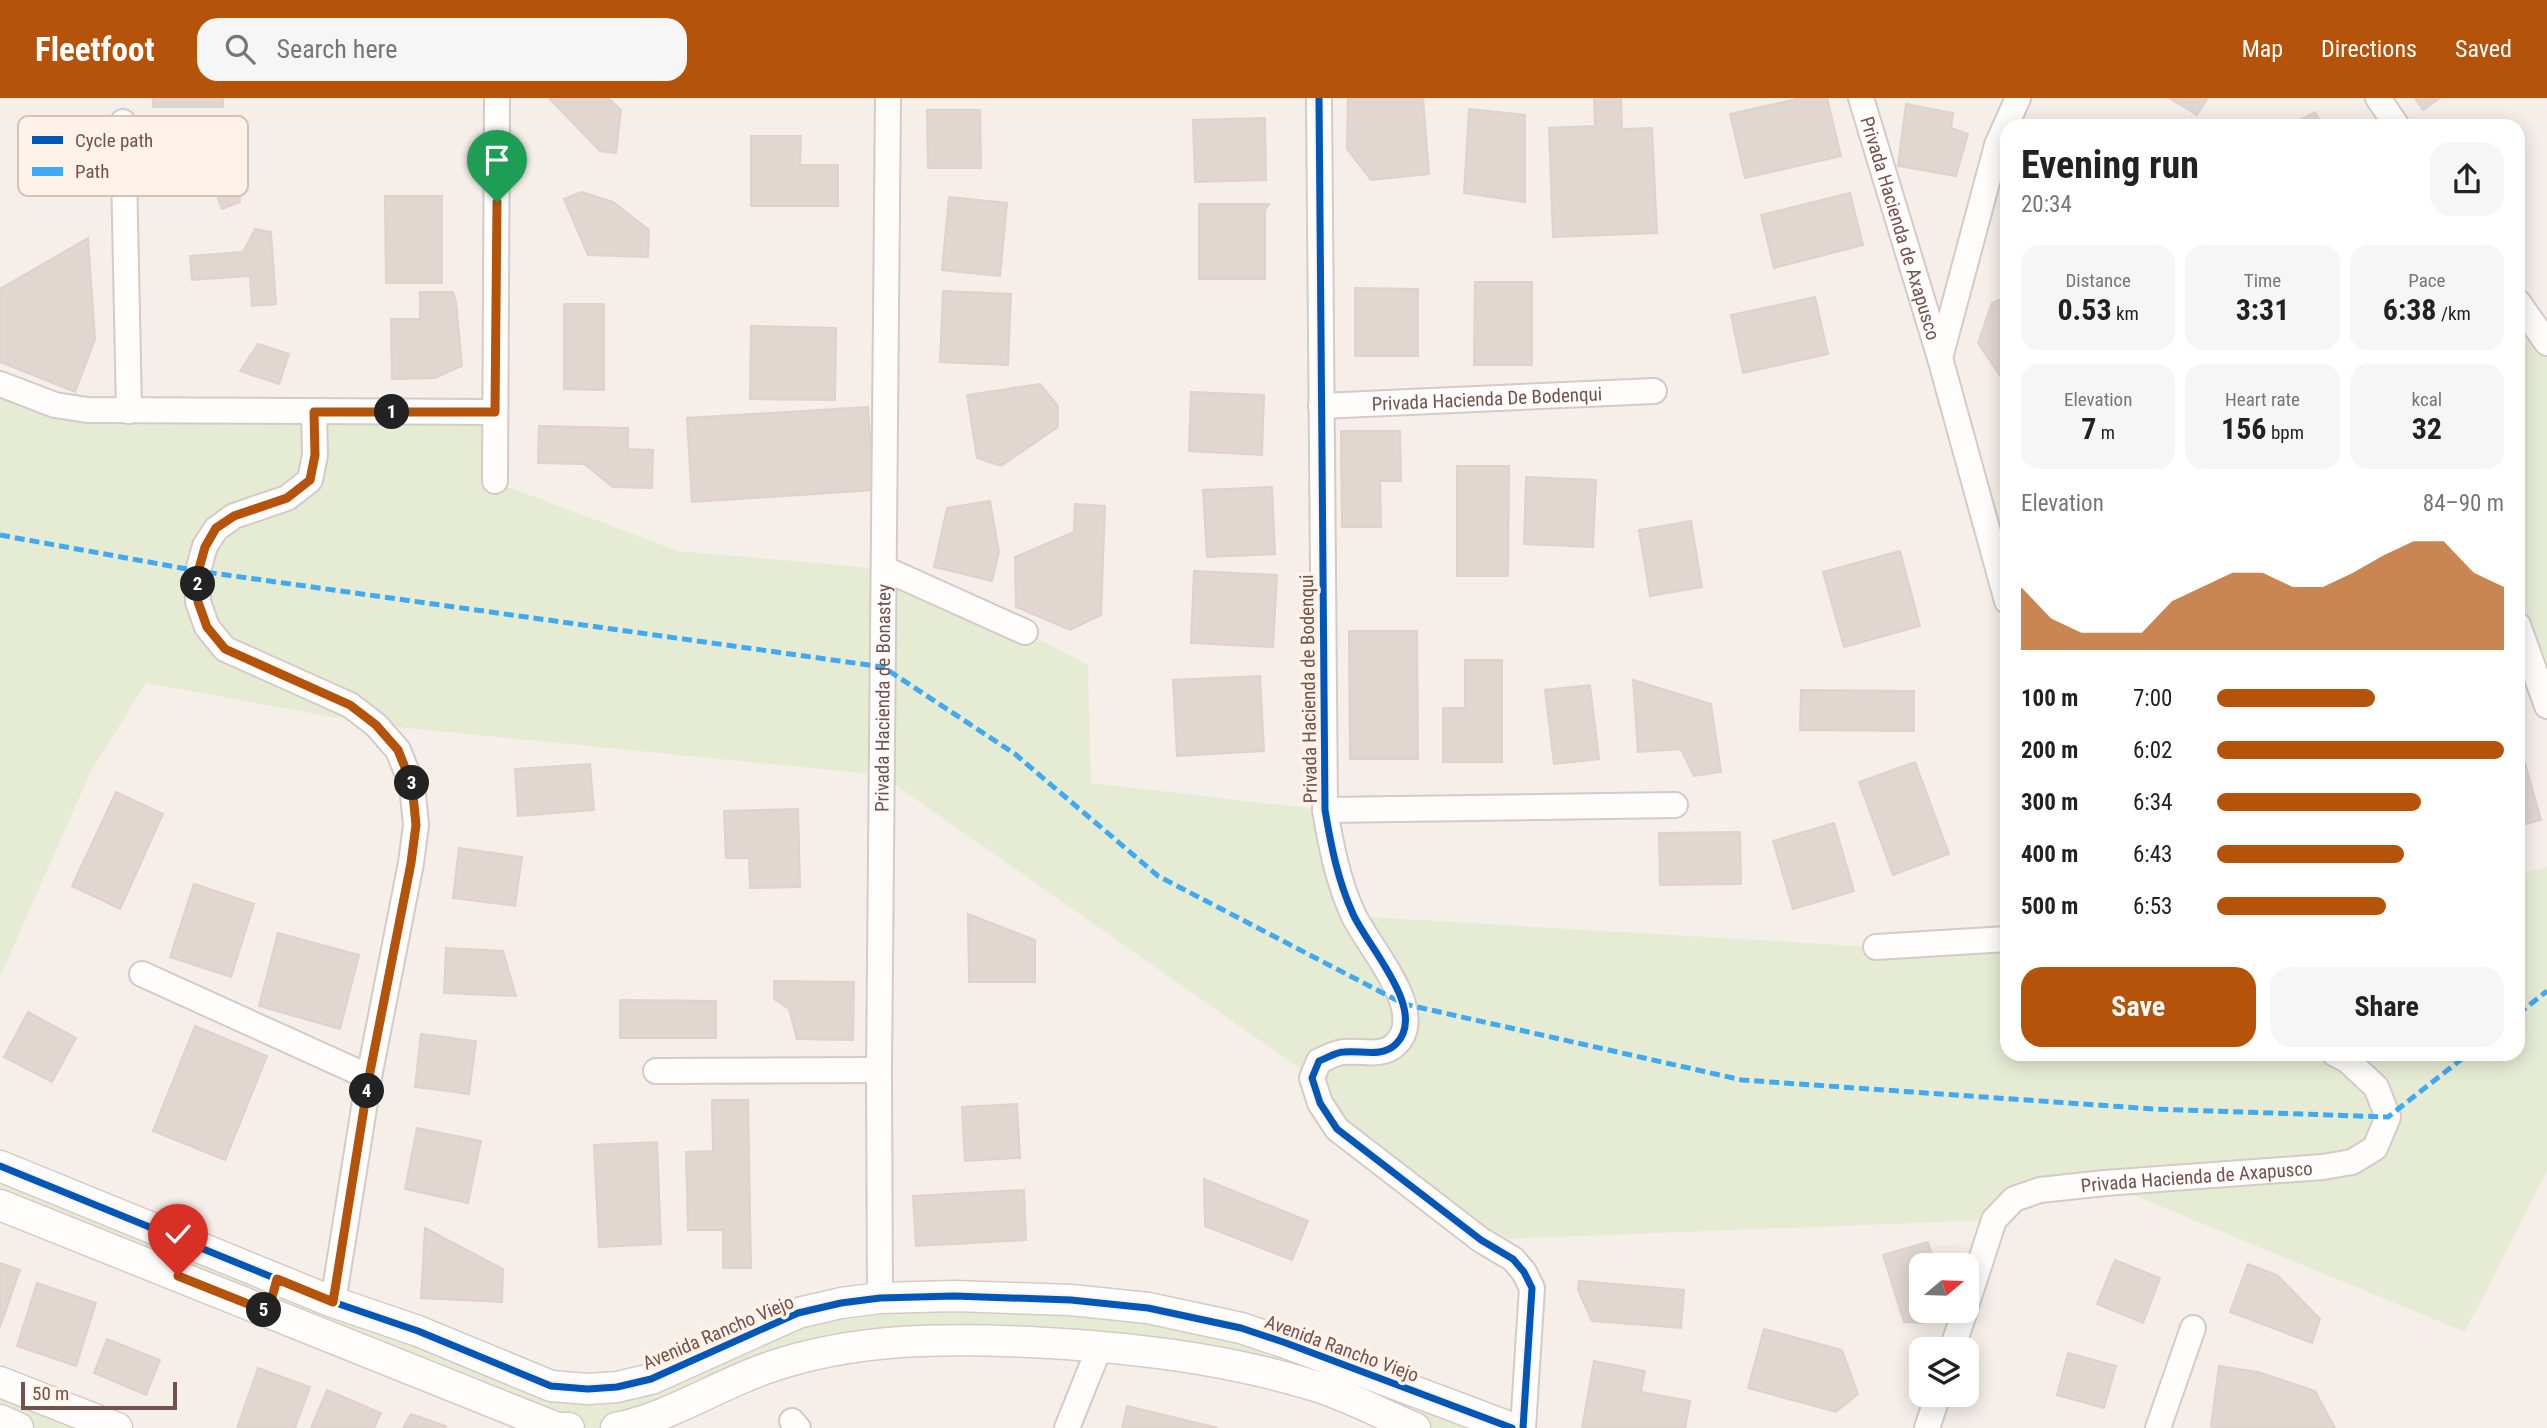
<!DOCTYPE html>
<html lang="en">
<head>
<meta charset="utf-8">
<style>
	body { margin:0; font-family:"Roboto Condensed",sans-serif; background:#f6f6f6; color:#222; height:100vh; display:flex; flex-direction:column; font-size:26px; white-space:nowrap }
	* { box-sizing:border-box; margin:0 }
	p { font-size:23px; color:#767676 }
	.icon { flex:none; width:38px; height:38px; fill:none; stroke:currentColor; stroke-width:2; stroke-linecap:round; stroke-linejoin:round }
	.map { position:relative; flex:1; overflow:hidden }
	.sheet { position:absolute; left:2000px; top:21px; width:525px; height:942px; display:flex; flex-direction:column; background:#fff; border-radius:21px; box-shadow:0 4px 18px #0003 }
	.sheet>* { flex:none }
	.needle { width:46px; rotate:71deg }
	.tools { position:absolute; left:1909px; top:1155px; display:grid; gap:14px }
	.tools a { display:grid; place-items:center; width:70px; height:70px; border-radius:14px; background:#fff; box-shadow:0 4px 18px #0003; font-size:35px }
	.scale { position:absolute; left:21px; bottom:18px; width:156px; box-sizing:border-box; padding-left:7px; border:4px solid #74514a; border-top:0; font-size:19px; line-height:24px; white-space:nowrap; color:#74514a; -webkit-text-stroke:5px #fff3e9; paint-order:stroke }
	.pin { position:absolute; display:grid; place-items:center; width:60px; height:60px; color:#fff; margin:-72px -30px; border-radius:50% 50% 50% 0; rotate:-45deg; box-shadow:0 0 7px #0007 }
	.pin .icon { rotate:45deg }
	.km { position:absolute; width:35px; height:35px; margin:-18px; border-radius:50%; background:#222; color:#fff; font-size:19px; line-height:35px; text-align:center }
	.round { display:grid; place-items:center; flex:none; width:74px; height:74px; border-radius:21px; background:#f6f6f6 }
	.headline { display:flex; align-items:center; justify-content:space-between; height:119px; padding:0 21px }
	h1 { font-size:38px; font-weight:700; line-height:52px }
	.stats { display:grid; grid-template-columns:repeat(3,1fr); gap:10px; height:119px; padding:7px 21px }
	.stats div { display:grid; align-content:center; border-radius:18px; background:#f6f6f6; text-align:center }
	.stats b { font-size:30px; font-weight:700 }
	.stats small { font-size:19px; font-weight:400 }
	.stats p { font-size:19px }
	.chart { height:196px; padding:14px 21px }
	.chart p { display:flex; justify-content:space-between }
	.chart svg { width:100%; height:126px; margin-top:7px; fill:#b45309; opacity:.7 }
	.cta { display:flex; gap:14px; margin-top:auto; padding:14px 21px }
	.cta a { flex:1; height:80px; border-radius:21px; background:#b45309; color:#fff; font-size:28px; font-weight:700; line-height:80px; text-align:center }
	.cta a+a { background:#f6f6f6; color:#222 }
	ul { padding:0 21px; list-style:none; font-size:23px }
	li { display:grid; grid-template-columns:112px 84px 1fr; align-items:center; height:52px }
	li i { height:18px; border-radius:9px; background:#b45309 }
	header { display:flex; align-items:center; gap:42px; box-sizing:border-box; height:98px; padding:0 35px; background:#b45309; color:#fff }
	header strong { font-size:33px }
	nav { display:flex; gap:38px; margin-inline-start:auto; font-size:24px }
	.search { width:490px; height:63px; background:#f6f6f6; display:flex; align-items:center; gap:18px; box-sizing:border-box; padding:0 24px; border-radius:21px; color:#767676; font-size:26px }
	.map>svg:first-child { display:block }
	.green { fill:#e6ecd4 }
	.building { fill:#e2d6d1; stroke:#dfd1cb; stroke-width:2 }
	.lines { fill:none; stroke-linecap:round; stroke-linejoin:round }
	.minor-casing { stroke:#d4cac6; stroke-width:28 }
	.tertiary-casing { stroke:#d4cac6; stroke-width:33 }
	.minor { stroke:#fefdfc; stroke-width:24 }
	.tertiary { stroke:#fefdfc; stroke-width:30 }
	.quiet { stroke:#3fa9f5; stroke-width:5; stroke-dasharray:10 5; stroke-linecap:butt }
	.cycleway-casing { stroke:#fff3e9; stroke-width:11 }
	.cycleway { stroke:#0057b8; stroke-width:7 }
	.route-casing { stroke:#fff; stroke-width:14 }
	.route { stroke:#b45309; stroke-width:9 }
	.labels { text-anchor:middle; stroke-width:7; stroke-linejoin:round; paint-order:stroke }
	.street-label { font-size:19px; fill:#74514a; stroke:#fff3e9 }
	.key { fill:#fff3e9; stroke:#d5c2b9; stroke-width:2 }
	.key-label { font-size:19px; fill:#74514a }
</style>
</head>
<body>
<header>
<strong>Fleetfoot</strong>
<div class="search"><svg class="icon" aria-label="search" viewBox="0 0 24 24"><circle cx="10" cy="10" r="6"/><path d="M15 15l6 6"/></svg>Search here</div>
<nav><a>Map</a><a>Directions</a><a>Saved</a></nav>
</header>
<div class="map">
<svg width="2547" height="1330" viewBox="0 0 2547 1330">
	<rect width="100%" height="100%" fill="#f6efe9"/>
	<g class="green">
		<polygon points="2518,204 2547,245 2547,608 2518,527"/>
		<polygon points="0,286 55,307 495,314 495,384 678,453 885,471 1025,534 1088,567 1091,685 1325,712 1353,818 1876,849 2007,841 2007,956 2518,956 2518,777 2547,769 2547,1073 2465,1234 2104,1085 2040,1092 1994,1122 1481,1142 1337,1031 1312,979 881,677 376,627 146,585 92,671 0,879"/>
		<polygon points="0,1068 588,1291 880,1200 1241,1230 1512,1330 1415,1330 1233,1265 894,1244 616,1330 569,1330 0,1108"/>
		<polygon points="0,1284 117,1330 18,1330 0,1322"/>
	</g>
	<g class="building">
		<rect x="153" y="0" width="70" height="9"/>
		<polygon points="549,0 608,0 621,12 616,55 600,53"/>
		<polygon points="1348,0 1423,0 1429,76 1371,82 1347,51"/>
		<polygon points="1594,0 1621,0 1622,31 1652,30 1657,135 1553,139 1549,30 1595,28"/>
		<polygon points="1801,0 1827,0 1841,58 1745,80 1730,16"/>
		<polygon points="2169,0 2206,0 2207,1 2197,17"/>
		<polygon points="2415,0 2440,0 2423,12"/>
		<polygon points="1906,6 1953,15 1951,30 1968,36 1956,78 1898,68"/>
		<polygon points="1469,11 1525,17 1525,104 1464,95"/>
		<polygon points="927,12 980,12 981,70 928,70"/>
		<polygon points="2315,14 2323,28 2289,28"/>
		<polygon points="1265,20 1266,82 1195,84 1193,22"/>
		<polygon points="207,34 238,34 240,104 222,111 214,90 164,91 163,58 207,57"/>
		<polygon points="751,38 801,38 800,67 838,67 838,108 751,108"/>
		<polygon points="581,94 613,104 649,132 648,159 588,157 564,101"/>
		<polygon points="1850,95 1863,147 1774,170 1761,117"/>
		<polygon points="385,98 442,98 442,185 386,185"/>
		<polygon points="949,99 1007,105 1000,178 942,172"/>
		<polygon points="1199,106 1269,106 1265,112 1265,181 1199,181"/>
		<polygon points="255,131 271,134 276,206 252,208 250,178 192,182 190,158 243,154"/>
		<polygon points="88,140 95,241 75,294 0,264 0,191"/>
		<polygon points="1475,184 1532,184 1532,267 1474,267"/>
		<polygon points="1355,190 1418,191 1418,258 1355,258"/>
		<polygon points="943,193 1011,196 1008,267 940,264"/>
		<polygon points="420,194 453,194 456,204 462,268 435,280 392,281 391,221 420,221"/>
		<polygon points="1815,199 1828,256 1743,275 1731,217"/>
		<polygon points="2007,199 2007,285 2006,286 1978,245 1992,205"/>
		<polygon points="564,206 604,206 604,292 564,291"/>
		<polygon points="751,228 836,230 835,302 750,301"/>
		<polygon points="258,246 289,256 279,286 240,273"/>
		<polygon points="1040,286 1058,308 1058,329 1001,368 977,360 967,297"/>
		<polygon points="1191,294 1264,297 1262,357 1189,353"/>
		<polygon points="868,309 874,392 692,404 687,320"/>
		<polygon points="539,328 628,330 628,351 653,352 652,390 613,389 584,366 538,365"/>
		<polygon points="1341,333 1400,333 1401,383 1380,383 1381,429 1342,429"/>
		<polygon points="1457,368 1509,368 1508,478 1457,478"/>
		<polygon points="1526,379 1596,382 1593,449 1524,446"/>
		<polygon points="1272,389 1275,456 1207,459 1203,392"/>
		<polygon points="990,403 999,454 992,483 934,469 947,410"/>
		<polygon points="1075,406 1105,408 1101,517 1070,532 1016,509 1015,459 1074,434"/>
		<polygon points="1691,423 1702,489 1650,498 1639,432"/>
		<polygon points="1900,453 1920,528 1844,549 1823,474"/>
		<polygon points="1194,473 1277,477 1273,549 1191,545"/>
		<polygon points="1349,533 1417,533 1418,661 1350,661"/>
		<polygon points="1465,562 1502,562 1502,664 1443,664 1443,610 1465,610"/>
		<polygon points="1260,578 1264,653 1177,658 1173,582"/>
		<polygon points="1633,582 1711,606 1721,674 1694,678 1681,651 1638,654"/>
		<polygon points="1590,587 1599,661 1554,666 1545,592"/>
		<polygon points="1801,592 1914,593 1914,633 1800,632"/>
		<polygon points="1915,664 1949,756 1893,777 1859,684"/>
		<polygon points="2525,665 2541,722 2518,728 2518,667"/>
		<polygon points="590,666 594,712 518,718 515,671"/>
		<polygon points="116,694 163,716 120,811 72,788"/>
		<polygon points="798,711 800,789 750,790 749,760 726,760 724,713"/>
		<polygon points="1834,725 1854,793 1793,811 1773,743"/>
		<polygon points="1740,734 1741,786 1660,787 1659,735"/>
		<polygon points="459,750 522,759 515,808 453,800"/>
		<polygon points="194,786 254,806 231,879 170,859"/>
		<polygon points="968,816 1035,842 1035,884 969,884"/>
		<polygon points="278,835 359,857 340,931 259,908"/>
		<polygon points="446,850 503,853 516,898 444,895"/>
		<polygon points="774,883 854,884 853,942 797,941 789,911 774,901"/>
		<polygon points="620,902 716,903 716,940 620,940"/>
		<polygon points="28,914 76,940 52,984 4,959"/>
		<polygon points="195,928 267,958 225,1062 153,1033"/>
		<polygon points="421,936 476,943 469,996 415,989"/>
		<polygon points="712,1002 748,1002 751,1170 723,1170 723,1132 688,1132 686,1054 713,1053"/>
		<polygon points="1017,1006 1020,1060 965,1063 962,1009"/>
		<polygon points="417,1030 481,1043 468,1105 405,1091"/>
		<polygon points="657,1044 661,1146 599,1149 594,1047"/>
		<polygon points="1204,1081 1308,1123 1292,1162 1205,1128"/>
		<polygon points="1024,1092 1026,1142 916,1148 913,1098"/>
		<polygon points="425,1130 503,1171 502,1204 421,1200"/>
		<polygon points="1928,1144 1935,1167 1922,1167 1922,1213 1930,1213 1923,1225 1904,1224 1883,1157"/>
		<polygon points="2115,1162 2160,1180 2143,1225 2097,1206"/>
		<polygon points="0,1165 20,1172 0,1229"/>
		<polygon points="2248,1166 2277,1177 2320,1221 2312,1245 2230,1214"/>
		<polygon points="1579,1183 1684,1192 1681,1230 1592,1223 1578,1192"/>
		<polygon points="37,1185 96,1205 76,1268 17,1248"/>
		<polygon points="1764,1231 1842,1252 1858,1296 1836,1314 1748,1290"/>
		<polygon points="107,1241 160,1262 146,1297 94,1275"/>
		<polygon points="2068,1255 2116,1268 2104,1310 2057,1297"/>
		<polygon points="1594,1263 1645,1273 1641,1294 1690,1303 1685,1330 1582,1330"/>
		<polygon points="2219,1268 2258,1274 2315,1293 2335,1330 2215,1330 2211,1328"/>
		<polygon points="258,1270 310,1289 295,1330 237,1330"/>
		<polygon points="327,1292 381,1315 374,1330 311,1330"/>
		<polygon points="1127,1308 1218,1330 1122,1330"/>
		<polygon points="411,1316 446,1328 445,1330 403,1330"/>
	</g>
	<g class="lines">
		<g class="minor-casing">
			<g id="minor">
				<path d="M1319,0l6,712c6,36 13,71 28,104 14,32 76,97 43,130 -14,14 -35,6 -52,8 -8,0 -17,6 -25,9l-7,17 8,25 17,26 144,111 32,19 11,13 8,16 -9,140"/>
				<path id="s1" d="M1861,0l79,260 67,243"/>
				<polyline points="2378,0 2397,28"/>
				<polyline points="123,24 129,313"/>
				<polyline points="2518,204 2547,245"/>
				<polyline points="1940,260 1997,47 2018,0"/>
				<polyline points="0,286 55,307 87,312 495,314"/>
				<path id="s2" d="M1321,308l333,-15"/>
				<polyline points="314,314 315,357 310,382 287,400 234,418 216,431 205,448 198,473 198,504 207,529 225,551 350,607 376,627 398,652 412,687 416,727 411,765 369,979 333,1204"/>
				<polyline points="495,383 497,0"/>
				<polyline points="885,471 1025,534"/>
				<polyline points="2518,527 2547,608"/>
				<polyline points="1325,712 1675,707"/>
				<polyline points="1876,849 2007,841"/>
				<polyline points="142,876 369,979"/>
				<polyline points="656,973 879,972"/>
				<path id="s3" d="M880,1200l-1,-228 9,-972"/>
				<path id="s4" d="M1967,1205l27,-83 20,-21 26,-9 65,-7 218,-16 29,-5 23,-14 13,-31 -12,-30 -29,-27 -12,-6"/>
				<polyline points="1952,1251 1965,1213"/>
				<polyline points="792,1323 798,1330"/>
				<polyline points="1067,1330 1100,1248"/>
				<polyline points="1927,1330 1938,1297"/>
				<polyline points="2158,1330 2193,1230"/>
			</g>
		</g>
		<g class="tertiary-casing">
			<g id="tertiary">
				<polyline points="0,1068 333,1204 418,1233 551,1288 588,1291 617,1289 651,1281 798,1215 841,1205 880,1200 954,1198 1071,1202 1148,1210 1241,1230 1286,1245 1512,1330"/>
				<polyline points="0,1107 557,1330 569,1330"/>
				<polyline points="0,1284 117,1330"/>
				<polyline points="0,1322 18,1330"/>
				<path d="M616,1330c56,-11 104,-45 157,-62 84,-28 171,-28 257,-24 96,5 190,15 282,43 35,10 69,29 103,43"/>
			</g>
		</g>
		<use href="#minor" class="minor"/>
		<use href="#tertiary" class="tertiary"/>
		<g class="quiet">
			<polyline points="0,437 198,473 883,569 1015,656 1158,778 1404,906 1742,982 2154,1011 2388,1019 2468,956"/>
			<polyline points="2518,916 2547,893"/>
		</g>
		<g class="cycleway-casing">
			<g id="cycleway">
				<path d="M1319,0l6,712c6,36 13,71 28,104 14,32 76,97 43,130 -14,14 -35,6 -52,8 -8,0 -17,6 -25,9l-7,17 8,25 17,26 144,111 32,19 11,13 8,16 -9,140"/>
				<polyline points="0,1068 333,1204 418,1233 551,1288 588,1291 617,1289 651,1281 798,1215 841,1205 880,1200 954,1198 1071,1202 1148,1210 1241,1230 1286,1245 1512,1330"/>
			</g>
		</g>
		<use href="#cycleway" class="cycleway"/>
	</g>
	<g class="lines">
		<g class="route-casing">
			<polyline id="route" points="178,1178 268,1214 277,1181 333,1204 369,979 411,765 416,727 412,687 398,652 376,627 350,607 225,551 207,529 198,504 198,474 205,449 216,430 234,418 287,400 310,382 315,357 314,314 495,314 497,104"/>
		</g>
		<use href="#route" class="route"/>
	</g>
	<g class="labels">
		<g class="street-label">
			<text dy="7" stroke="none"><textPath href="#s1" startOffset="136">Privada Hacienda de Axapusco</textPath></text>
			<text dy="7" stroke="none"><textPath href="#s2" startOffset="166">Privada Hacienda De Bodenqui</textPath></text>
			<text transform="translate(1308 591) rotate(-91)" y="7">Privada Hacienda de Bodenqui</text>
			<text dy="7" stroke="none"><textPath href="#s3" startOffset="600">Privada Hacienda de Bonastey</textPath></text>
			<text dy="7" stroke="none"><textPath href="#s4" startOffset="301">Privada Hacienda de Axapusco</textPath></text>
			<text transform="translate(718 1234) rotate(-23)" y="7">Avenida Rancho Viejo</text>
			<text transform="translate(1342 1250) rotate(20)" y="7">Avenida Rancho Viejo</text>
		</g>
	</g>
	<rect x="18" y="18" width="230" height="80" rx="10" class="key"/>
	<rect x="32" y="38" width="31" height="8" fill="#0057b8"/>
	<rect x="32" y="69" width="31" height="9" fill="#3fa9f5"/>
	<g class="key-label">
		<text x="75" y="49">Cycle path</text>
		<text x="75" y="80">Path</text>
	</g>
</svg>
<div class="tools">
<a><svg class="needle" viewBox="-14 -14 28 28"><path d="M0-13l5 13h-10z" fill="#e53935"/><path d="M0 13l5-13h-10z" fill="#767676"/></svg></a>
<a><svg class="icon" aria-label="layers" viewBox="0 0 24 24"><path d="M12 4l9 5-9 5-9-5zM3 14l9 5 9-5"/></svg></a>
</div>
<div class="scale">50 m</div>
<div class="pin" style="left:497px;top:104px;background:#1e9e55"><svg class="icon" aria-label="arrive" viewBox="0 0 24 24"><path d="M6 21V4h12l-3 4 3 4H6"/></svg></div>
<div class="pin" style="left:178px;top:1178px;background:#d93025"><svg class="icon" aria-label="check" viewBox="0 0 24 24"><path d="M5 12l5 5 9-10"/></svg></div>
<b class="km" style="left:392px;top:314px">1</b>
<b class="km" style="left:198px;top:486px">2</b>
<b class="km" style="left:412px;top:685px">3</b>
<b class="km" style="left:367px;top:993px">4</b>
<b class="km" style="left:264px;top:1212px">5</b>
<section class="sheet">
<div class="headline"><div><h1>Evening run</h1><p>20:34</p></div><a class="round"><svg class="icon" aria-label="share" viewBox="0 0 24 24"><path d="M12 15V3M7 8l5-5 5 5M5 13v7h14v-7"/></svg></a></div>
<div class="stats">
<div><p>Distance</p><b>0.53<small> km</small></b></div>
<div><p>Time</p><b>3:31</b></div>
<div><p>Pace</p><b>6:38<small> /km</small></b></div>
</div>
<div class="stats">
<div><p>Elevation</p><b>7<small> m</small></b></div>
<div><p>Heart rate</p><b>156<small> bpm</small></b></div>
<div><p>kcal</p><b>32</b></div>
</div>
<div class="chart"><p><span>Elevation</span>84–90 m</p>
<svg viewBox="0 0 160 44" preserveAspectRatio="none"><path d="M0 44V22L10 33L20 38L30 38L40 38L50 27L60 22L70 17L80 17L90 22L100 22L110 17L120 11L130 6L140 6L150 17L160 22V44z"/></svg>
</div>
<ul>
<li><b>100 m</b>7:00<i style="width:55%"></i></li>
<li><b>200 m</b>6:02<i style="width:100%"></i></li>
<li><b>300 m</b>6:34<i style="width:71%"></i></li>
<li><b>400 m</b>6:43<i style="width:65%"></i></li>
<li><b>500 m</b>6:53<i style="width:59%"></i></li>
</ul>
<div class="cta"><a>Save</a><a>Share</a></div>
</section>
</div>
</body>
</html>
